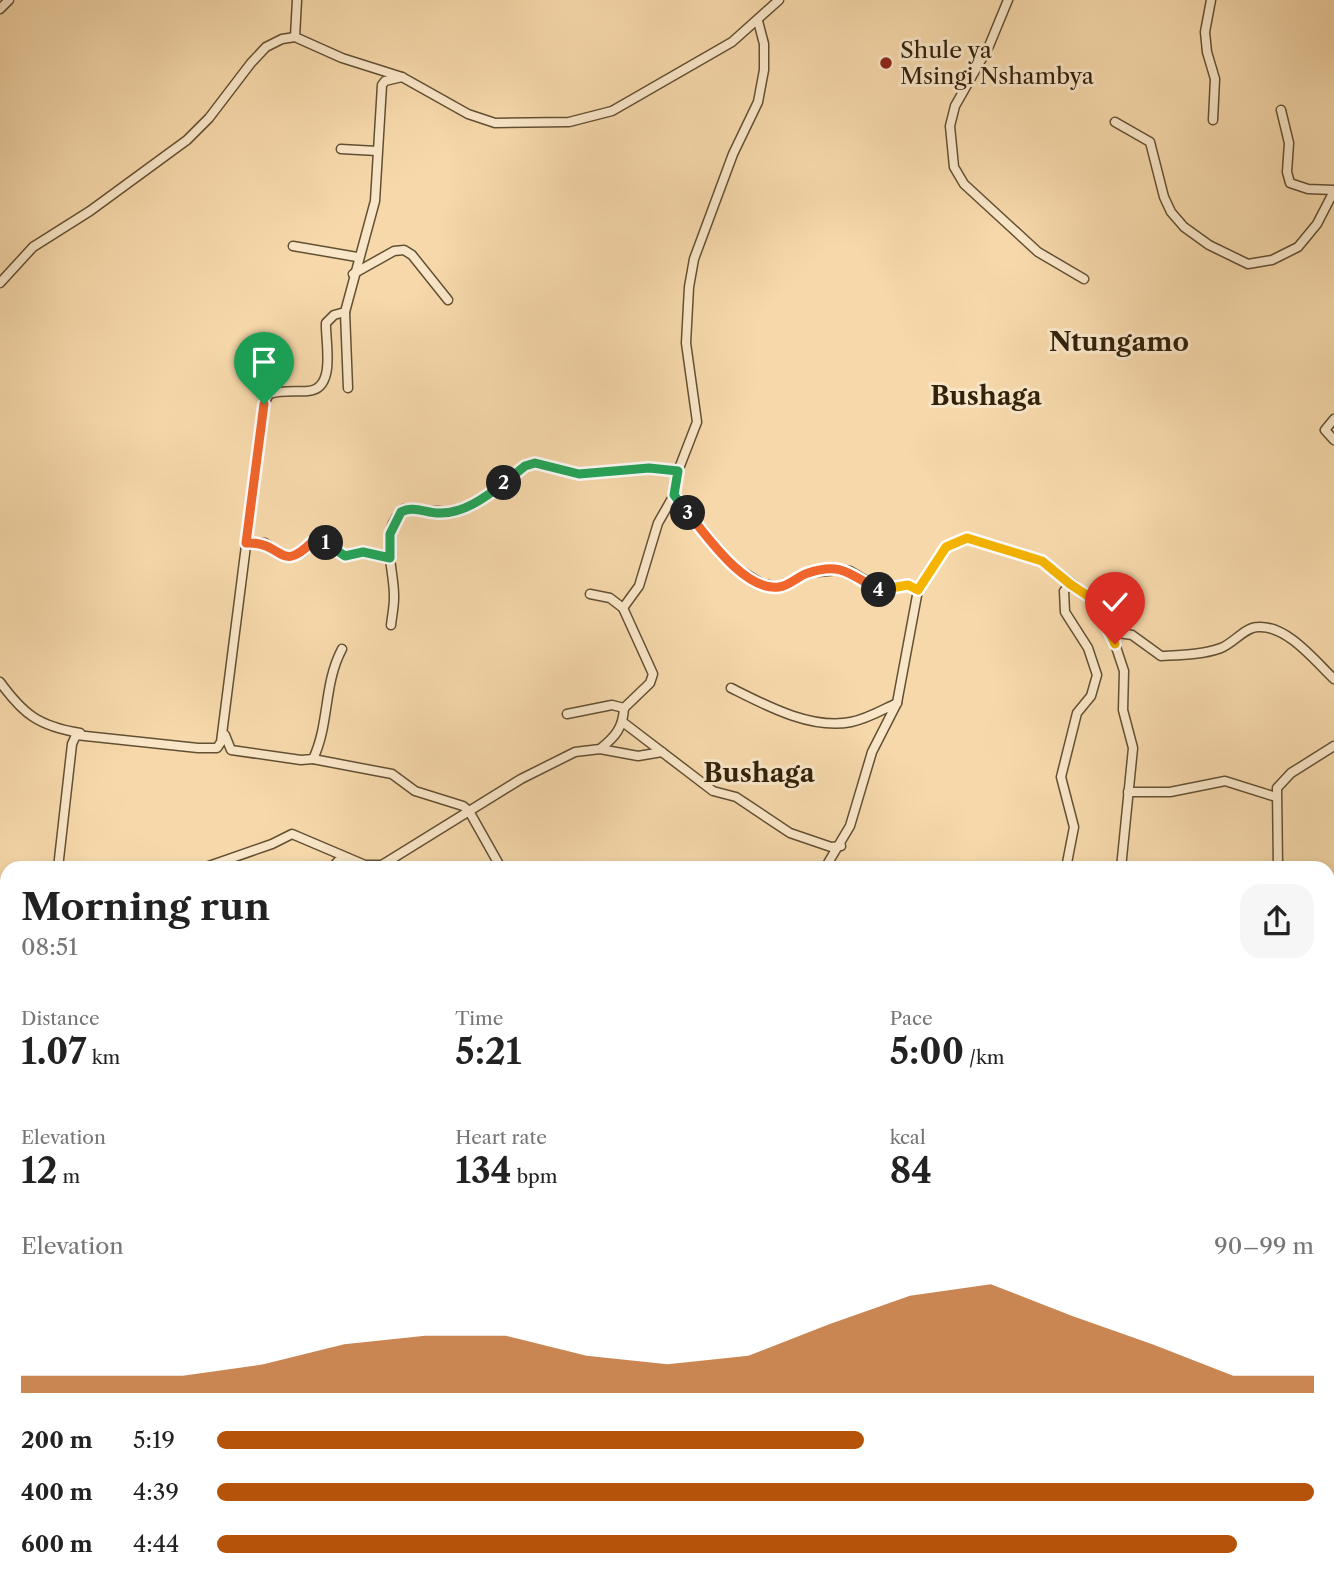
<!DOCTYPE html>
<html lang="en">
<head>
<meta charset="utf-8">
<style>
	body { margin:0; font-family:"Libre Caslon Text",serif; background:#f6f6f6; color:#222; height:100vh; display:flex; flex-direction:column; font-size:26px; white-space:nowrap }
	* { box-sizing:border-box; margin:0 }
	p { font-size:23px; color:#767676 }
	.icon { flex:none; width:38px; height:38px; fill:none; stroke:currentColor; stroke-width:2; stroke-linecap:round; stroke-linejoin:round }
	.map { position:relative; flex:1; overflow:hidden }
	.drawer { position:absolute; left:0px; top:861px; width:1335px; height:726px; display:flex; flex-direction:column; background:#fff; border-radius:21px 21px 0 0; box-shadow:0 4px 10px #0003 }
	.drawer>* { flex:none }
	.pin { position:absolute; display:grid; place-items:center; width:60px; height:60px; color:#fff; margin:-72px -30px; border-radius:50% 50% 50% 0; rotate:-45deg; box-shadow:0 0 7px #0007 }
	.pin .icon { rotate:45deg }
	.km { position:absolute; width:35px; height:35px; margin:-18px; border-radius:50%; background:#222; color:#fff; font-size:19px; line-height:35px; text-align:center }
	.round { display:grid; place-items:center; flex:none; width:74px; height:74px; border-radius:21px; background:#f6f6f6 }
	.headline { display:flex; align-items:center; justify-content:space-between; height:119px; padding:0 21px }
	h1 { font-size:38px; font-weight:700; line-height:52px }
	.stats { display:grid; grid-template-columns:repeat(3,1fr); gap:10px; height:119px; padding:7px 21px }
	.stats div { display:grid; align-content:center }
	.stats b { font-size:35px; font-weight:700 }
	.stats small { font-size:19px; font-weight:400 }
	.stats p { font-size:19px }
	.chart { height:196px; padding:14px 21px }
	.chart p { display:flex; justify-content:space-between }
	.chart svg { width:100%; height:126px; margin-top:7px; fill:#b45309; opacity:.7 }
	ul { padding:0 21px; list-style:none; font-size:23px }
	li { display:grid; grid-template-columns:112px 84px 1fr; align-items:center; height:52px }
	li i { height:18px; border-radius:9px; background:#b45309 }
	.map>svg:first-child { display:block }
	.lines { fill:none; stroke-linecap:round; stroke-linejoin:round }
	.street-casing { stroke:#625033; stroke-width:11 }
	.street { stroke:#f9e6c8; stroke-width:8 }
	.split-1-casing { stroke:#fff; stroke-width:14 }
	.split-2-casing { stroke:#fff; stroke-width:14 }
	.split-3-casing { stroke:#fff; stroke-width:14 }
	.split-4-casing { stroke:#fff; stroke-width:14 }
	.split-5-casing { stroke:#fff; stroke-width:14 }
	.split-6-casing { stroke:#fff; stroke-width:14 }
	.split-1 { stroke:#f0652b; stroke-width:9 }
	.split-2 { stroke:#22a559; stroke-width:9 }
	.split-3 { stroke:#22a559; stroke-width:9 }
	.split-4 { stroke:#f0652b; stroke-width:9 }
	.split-5 { stroke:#f5b400; stroke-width:9 }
	.split-6 { stroke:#f5b400; stroke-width:9 }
	.poi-dot { fill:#8f2418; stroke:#f9e6c8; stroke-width:2.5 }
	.labels { text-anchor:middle; stroke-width:6; stroke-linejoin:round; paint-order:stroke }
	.poi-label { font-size:23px; fill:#31220b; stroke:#f9e6c8; text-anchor:start }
	.quarter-label { font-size:26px; font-weight:bold; fill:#31220b; stroke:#f9e6c8 }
</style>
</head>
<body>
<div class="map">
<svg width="1334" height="1587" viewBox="0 0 1334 1587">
	<rect width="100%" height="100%" fill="#f6d8aa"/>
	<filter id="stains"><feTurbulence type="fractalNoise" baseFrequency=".00286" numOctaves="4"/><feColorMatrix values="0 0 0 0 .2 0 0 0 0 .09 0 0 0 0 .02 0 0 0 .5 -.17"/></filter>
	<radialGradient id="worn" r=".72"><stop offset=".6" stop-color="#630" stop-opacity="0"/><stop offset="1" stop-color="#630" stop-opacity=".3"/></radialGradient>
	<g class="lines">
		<g class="street-casing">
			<g id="street">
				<polyline points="1008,0 989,46 955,106 950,126 954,167 964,184 1038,252 1084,279"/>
				<polyline points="1211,0 1205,32 1207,52 1215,79 1213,120"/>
				<polyline points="0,9 9,0"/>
				<polyline points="295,37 297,0"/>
				<polyline points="1281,110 1289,143 1287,172 1290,183 1308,189 1334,190"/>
				<polyline points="1115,122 1150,142 1164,197 1171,212 1184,227 1209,245 1248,264 1272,260 1298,247 1317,224 1334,191"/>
				<polyline points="341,149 377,151"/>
				<polyline points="293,246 357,257"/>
				<polyline points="353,274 394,251 404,250 412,255 448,300"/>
				<polyline points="0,283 33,247 90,211 187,140 209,118 251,63 266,47 282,39 295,37 342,58 402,77 468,114 495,123 569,122 612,111 732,42 779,0"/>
				<polyline points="345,312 348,388"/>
				<polyline points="1334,419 1325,430 1334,440"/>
				<polyline points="674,495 733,566 762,584 779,587 808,573 838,570 850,571 883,591 908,585 918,590"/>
				<polyline points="246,543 265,543 280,555 289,557 301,553 317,541 345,556 363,553 390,558"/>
				<path d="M590,594l20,4 13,10 30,66 -3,9 -26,25c-1,20 -9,29 -24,41"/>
				<polyline points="623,608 639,586 658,523 674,495 678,471 697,422 686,343 689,287 694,259 733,154 758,102 764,70 764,44 758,21"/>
				<path d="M391,625c1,-9 3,-18 3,-27 1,-29 -17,-67 10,-89l48,3 31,-13 42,-33 10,-3 44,11 70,-6 29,3"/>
				<polyline points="1111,632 1124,671 1123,710 1133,748 1121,868"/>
				<path d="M0,682c24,33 39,44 80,51"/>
				<path d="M731,688c34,17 80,42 120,34 16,-3 31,-12 46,-19"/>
				<polyline points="567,714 612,705 624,708"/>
				<polyline points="624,723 713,791 736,797 790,833 831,847 841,846"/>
				<path d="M225,735l6,15 70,10 12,-1c17,-36 10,-74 29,-110"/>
				<polyline points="313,759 392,774 415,791 463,806 469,811 501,868"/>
				<polyline points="1128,792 1170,792 1225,781 1276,797"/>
				<path d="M58,868l14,-124 4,-9 122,13h19l4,-6 43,-338 5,-10c13,-4 26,-2 39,-3 29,-2 17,-50 18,-68l8,-8 11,-3 30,-111 7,-116 3,-4 17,-4"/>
				<polyline points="203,868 272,844 292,834 365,865 382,865 521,779 575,752 600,749 638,756 662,752"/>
				<polyline points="332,868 338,861 348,858"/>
				<path d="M825,868l25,-42 22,-74 25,-49 21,-113 28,-43 21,-9 75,23 52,39 17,32 21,3 29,21c19,-1 41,-1 60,-8 13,-5 24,-21 37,-21 29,-2 57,34 76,52"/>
				<polyline points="1066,868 1074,827 1061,777 1077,713 1091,696 1097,675 1088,648 1065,612 1064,591 1070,584"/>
				<polyline points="1278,868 1277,788 1291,773 1334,746"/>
				<polyline points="1328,1073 1334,1077"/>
				<polyline points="0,1093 7,1094"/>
				<polyline points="1328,1152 1334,1146"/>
				<polyline points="0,1222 7,1220"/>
				<polyline points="0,1505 7,1507"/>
				<polyline points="1328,1552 1334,1551"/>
				<polyline points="292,1580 298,1587"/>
				<polyline points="1250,1580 1251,1587"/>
				<polyline points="436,1585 456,1580"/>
				<polyline points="191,1587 194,1580"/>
				<polyline points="1126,1587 1130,1580"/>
				<polyline points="1201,1587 1204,1580"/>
			</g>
		</g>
		<use href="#street" class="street"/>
	</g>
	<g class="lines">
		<g class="split-1-casing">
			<path id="split-1" d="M264,404l-18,139c38,-2 33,32 66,-1l14,1"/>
		</g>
		<g class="split-2-casing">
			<path id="split-2" d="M326,543l19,13 18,-4 27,6v-24l11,-22c12,-7 25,1 38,1 24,1 47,-16 65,-30"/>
		</g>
		<g class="split-3-casing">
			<polyline id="split-3" points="504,483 525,466 535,463 579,474 649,468 678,471 674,495 688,513"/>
		</g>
		<g class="split-4-casing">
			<path id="split-4" d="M688,513c19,23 57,79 91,74 10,-1 19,-11 29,-14 35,-12 43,3 71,17"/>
		</g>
		<g class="split-5-casing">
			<polyline id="split-5" points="879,590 908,585 918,590 946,547 967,538 1042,561 1070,584"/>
		</g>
		<g class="split-6-casing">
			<polyline id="split-6" points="1070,584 1094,600 1115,644"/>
		</g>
		<use href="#split-1" class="split-1"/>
		<use href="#split-2" class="split-2"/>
		<use href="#split-3" class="split-3"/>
		<use href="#split-4" class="split-4"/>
		<use href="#split-5" class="split-5"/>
		<use href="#split-6" class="split-6"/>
	</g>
	<circle class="poi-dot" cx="886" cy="63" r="7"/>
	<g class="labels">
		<g class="poi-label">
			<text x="900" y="58">Shule ya<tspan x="900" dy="26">Msingi Nshambya</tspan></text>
		</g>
		<g class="quarter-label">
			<text x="1119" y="351">Ntungamo</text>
			<text x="986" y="405">Bushaga</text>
			<text x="759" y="782">Bushaga</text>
		</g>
	</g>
	<rect width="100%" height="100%" filter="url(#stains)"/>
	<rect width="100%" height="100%" fill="url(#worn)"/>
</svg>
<div class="pin" style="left:264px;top:404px;background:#1e9e55"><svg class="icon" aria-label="arrive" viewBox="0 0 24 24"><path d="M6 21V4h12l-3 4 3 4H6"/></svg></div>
<div class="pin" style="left:1115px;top:644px;background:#d93025"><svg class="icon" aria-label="check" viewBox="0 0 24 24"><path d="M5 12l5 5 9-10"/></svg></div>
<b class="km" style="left:326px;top:543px">1</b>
<b class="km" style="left:504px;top:483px">2</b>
<b class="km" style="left:688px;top:513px">3</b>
<b class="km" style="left:879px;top:590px">4</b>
<section class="drawer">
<div class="headline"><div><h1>Morning run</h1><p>08:51</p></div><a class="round"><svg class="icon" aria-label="share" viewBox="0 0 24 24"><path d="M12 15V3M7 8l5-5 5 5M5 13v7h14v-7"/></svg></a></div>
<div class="stats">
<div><p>Distance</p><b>1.07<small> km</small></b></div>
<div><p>Time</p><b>5:21</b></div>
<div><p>Pace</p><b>5:00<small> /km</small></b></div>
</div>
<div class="stats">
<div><p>Elevation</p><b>12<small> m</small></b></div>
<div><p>Heart rate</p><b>134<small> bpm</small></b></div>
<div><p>kcal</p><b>84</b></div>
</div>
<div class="chart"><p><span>Elevation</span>90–99 m</p>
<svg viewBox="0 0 160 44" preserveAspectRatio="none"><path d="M0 44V38L10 38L20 38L30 34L40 27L50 24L60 24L70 31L80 34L90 31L100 20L110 10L120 6L130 17L140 27L150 38L160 38V44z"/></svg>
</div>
<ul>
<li><b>200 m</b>5:19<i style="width:59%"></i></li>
<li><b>400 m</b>4:39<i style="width:100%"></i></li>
<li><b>600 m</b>4:44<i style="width:93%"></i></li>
</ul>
</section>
</div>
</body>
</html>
